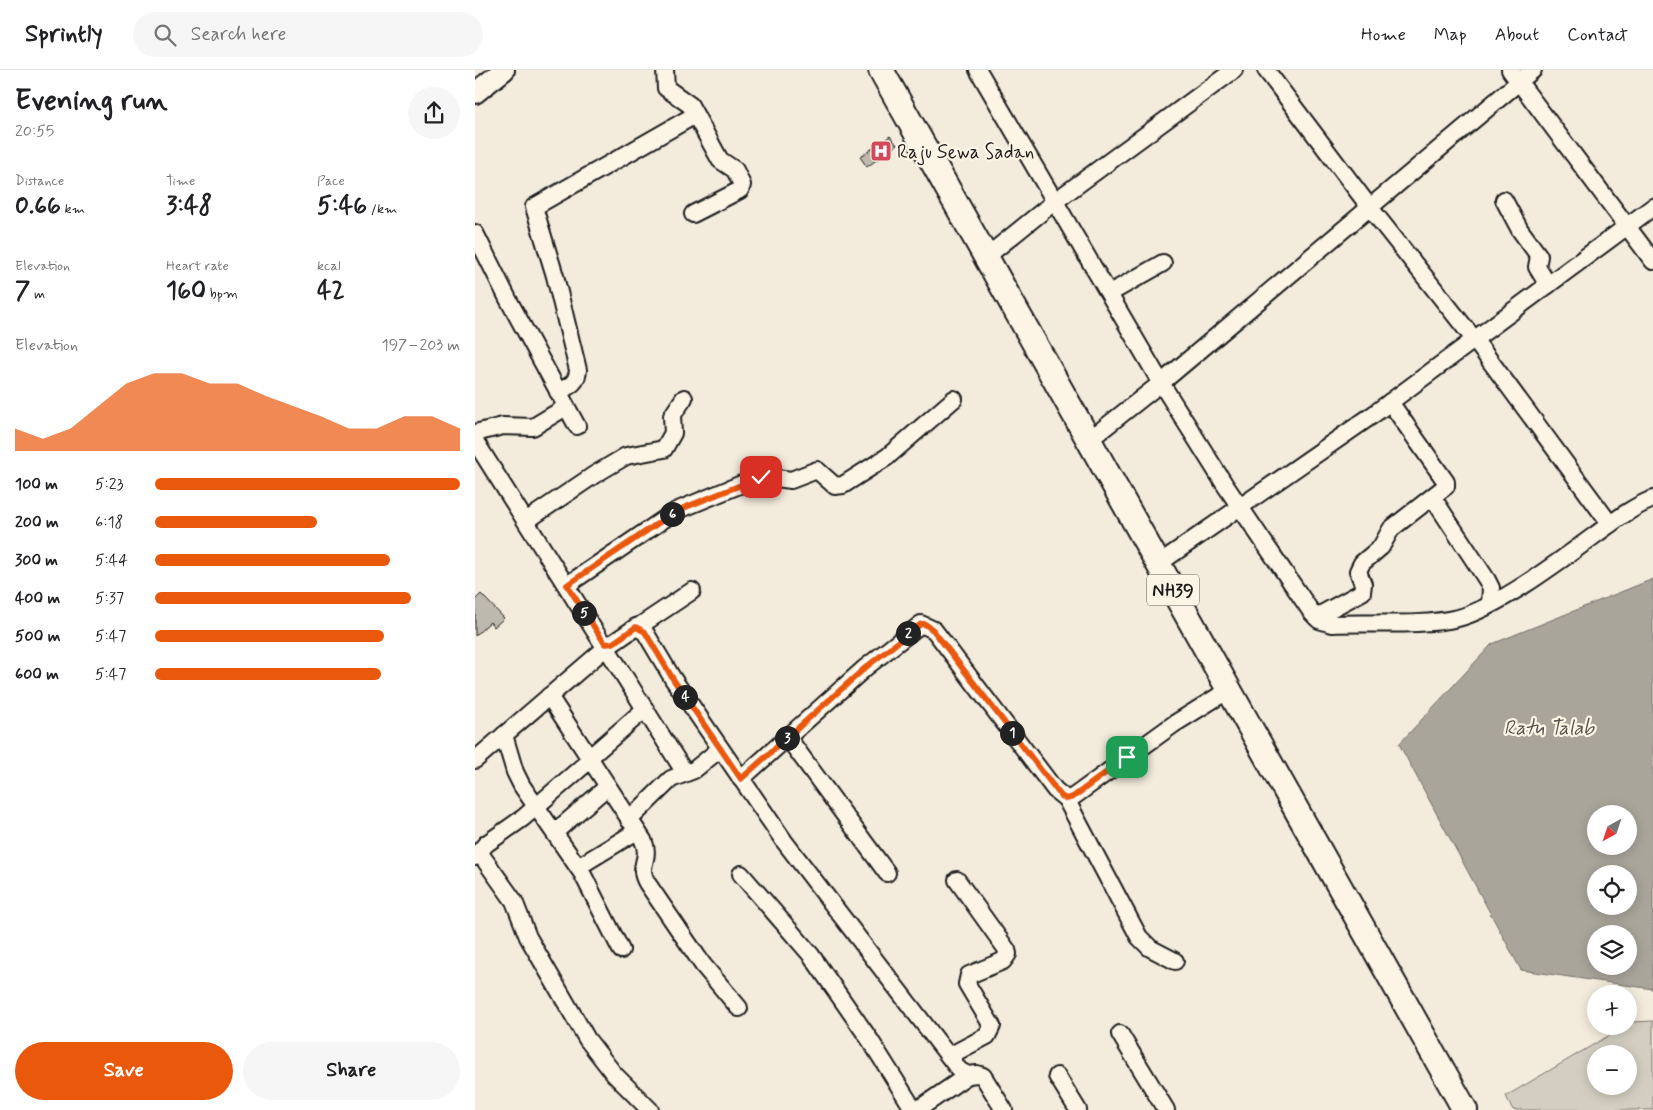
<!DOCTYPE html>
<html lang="en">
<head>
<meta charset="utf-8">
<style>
	body { margin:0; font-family:Mynerve,sans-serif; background:#f6f6f6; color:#202124; height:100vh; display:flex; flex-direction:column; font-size:19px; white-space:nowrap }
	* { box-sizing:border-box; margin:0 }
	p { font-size:16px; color:#757577 }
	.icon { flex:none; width:28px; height:28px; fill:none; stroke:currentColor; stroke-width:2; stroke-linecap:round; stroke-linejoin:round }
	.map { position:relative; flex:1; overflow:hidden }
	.drawer { display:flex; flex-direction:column; background:#fff; width:475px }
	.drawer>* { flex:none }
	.needle { width:32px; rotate:220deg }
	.buttons { position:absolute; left:1112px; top:735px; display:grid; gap:10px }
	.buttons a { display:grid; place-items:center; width:50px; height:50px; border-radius:50%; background:#fff; box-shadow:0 2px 12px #0003; font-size:25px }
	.pin { position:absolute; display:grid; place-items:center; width:42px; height:42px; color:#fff; margin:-21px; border-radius:10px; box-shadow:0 2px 8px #0006 }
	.km { position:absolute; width:25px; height:25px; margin:-12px; border-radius:50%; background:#222; color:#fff; font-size:14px; line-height:25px; text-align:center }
	.round { display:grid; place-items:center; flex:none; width:52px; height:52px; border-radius:26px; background:#f6f6f6 }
	.summary { display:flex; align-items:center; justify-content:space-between; height:85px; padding:0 15px }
	h1 { font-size:28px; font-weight:700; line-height:38px }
	.stats { display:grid; grid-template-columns:repeat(3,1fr); gap:8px; height:85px; padding:5px 15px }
	.stats div { display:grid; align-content:center }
	.stats b { font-size:25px; font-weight:700 }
	.stats small { font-size:14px; font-weight:400 }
	.stats p { font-size:14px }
	.chart { height:140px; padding:10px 15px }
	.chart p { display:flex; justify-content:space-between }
	.chart svg { width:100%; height:90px; margin-top:5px; fill:#ea580c; opacity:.7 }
	.button { display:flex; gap:10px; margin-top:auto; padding:10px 15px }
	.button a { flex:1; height:58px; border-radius:30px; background:#ea580c; color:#fff; font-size:20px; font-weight:700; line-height:58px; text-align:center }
	.button a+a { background:#f6f6f6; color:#202124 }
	ul { padding:0 15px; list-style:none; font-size:16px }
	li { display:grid; grid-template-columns:80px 60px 1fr; align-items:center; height:38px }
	li i { height:12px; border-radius:6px; background:#ea580c }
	header { display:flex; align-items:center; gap:30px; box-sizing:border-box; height:70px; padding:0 25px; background:#fff; border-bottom:1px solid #e0e0e0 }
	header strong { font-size:24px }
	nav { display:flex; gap:28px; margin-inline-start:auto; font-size:18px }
	.search { width:350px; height:45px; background:#f6f6f6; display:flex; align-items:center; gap:12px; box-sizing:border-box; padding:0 18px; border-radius:28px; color:#757577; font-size:19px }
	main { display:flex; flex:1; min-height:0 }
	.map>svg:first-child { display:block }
	.green { fill:#d3cec1; stroke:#78756e; fill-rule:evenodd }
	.water { fill:#aaa59b; stroke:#716e68; fill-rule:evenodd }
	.building { fill:#beb9ae; stroke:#1c1c1c }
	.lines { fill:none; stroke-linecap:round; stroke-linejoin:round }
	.minor-casing { stroke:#1c1c1c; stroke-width:20 }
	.major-casing { stroke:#1c1c1c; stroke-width:24 }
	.highway-casing { stroke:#1c1c1c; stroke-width:28 }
	.minor { stroke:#fcf5e5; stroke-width:16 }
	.major { stroke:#fcf5e5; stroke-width:20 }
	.highway { stroke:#fcf5e5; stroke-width:24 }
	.route-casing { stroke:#fff; stroke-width:10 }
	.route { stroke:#ea580c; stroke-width:6 }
	.labels { text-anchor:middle; stroke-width:4.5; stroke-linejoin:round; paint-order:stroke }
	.shield { fill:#fcf5e5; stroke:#5f5d58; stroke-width:1 }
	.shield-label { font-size:18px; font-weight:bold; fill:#1c1c1c }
	.poi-label { font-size:19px; fill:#1c1c1c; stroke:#fcf5e5; text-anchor:start }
	.water-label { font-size:20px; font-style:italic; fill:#55534f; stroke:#fcf5e5 }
</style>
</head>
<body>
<header>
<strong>Sprintly</strong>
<div class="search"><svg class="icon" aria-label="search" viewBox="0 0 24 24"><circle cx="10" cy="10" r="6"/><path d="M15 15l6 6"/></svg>Search here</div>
<nav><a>Home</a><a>Map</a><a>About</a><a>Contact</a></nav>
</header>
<main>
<section class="drawer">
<div class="summary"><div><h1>Evening run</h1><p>20:55</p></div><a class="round"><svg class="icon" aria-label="share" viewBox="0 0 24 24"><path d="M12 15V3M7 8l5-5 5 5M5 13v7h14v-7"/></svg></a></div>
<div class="stats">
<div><p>Distance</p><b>0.66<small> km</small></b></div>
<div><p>Time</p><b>3:48</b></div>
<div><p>Pace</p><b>5:46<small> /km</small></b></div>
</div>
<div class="stats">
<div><p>Elevation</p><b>7<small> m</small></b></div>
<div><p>Heart rate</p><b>160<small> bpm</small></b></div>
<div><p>kcal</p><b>42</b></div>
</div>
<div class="chart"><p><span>Elevation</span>197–203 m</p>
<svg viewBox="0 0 160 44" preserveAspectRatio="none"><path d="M0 44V33L10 38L20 33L30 22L40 11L50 6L60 6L70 11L80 11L90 17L100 22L110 27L120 33L130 33L140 27L150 27L160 33V44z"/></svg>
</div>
<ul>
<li><b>100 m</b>5:23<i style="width:100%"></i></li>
<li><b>200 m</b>6:18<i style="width:53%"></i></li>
<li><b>300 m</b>5:44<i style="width:77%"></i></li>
<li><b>400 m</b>5:37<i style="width:84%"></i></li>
<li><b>500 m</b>5:47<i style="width:75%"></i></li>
<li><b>600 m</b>5:47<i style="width:74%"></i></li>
</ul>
<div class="button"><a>Save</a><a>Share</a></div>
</section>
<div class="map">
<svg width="1178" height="1040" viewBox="0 0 1178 1040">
	<rect width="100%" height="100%" fill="#f3ecdd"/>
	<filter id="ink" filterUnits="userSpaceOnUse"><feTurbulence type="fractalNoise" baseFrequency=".02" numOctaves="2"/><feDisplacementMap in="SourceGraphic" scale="10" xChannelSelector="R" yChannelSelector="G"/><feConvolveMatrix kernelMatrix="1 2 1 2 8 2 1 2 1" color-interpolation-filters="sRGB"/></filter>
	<g filter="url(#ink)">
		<path class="green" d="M1178,951v89h-140l-7,-14 126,-74zM1121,984h33v32h-33z"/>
		<path class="water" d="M1178,509v410l-132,-19 -122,-226 93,-100zM1121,744h33v32h-33zM1121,804h33v32h-33zM1121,864h33v32h-33z"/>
		<g class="building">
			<polygon points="415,66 422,75 392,97 385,87"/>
			<polygon points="6,524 29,548 19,557 15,552 0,566 0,530"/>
		</g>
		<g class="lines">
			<g class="minor-casing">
				<g id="minor">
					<polyline points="190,0 191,18 215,35 245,90 260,100 267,115 265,120 218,144"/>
					<path d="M503,0l183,313 64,102 87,128 7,7 13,4c39,-2 88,3 126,-6 39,-10 103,-58 137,-83 18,-13 37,-28 58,-36"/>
					<polyline points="791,0 896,139 999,269 1135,454"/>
					<polyline points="1035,0 1178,191"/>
					<polyline points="1029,130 1045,160 1064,186 1062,197 1073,215"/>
					<polyline points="0,163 33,229 102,356"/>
					<polyline points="511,187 579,132 759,0"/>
					<polyline points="635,223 688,193"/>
					<path d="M83,322c11,-6 19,-8 20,-22l-23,-94 -21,-69 161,-92"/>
					<polyline points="0,363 28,356 58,357 91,337"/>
					<polyline points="614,370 686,313 1058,0"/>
					<polyline points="0,371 126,571 130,574 138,573 161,557 170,562 198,609 309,771 485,1001 493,1005 502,1004 508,1006 529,1040"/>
					<polyline points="958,428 1012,510 1016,518 1015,534"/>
					<polyline points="51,451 119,405 151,386 189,379 198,363 197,346 209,328"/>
					<polyline points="683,494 899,344 1178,137"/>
					<polyline points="92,515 201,441 279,409 294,407 316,410 342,400 360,416 368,415 412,387 479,329"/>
					<polyline points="841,547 887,522 888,514 883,501 887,493 906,477 916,459 971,416 971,412 915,332"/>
					<polyline points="163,557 217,521"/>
					<polyline points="131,577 210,703"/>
					<path d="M74,626l94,144c9,21 -7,24 4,43l56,82 36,43"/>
					<polyline points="29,665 40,702 47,716 107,803 146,880"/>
					<polyline points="313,668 412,803"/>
					<polyline points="114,688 170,639"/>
					<polyline points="0,690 134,575"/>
					<polyline points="266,709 390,598 446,554 459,560 580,720 591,729 598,727 699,654 744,626"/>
					<polyline points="591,729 664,867 675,878 700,891"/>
					<polyline points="154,750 196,709 219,700 245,679"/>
					<polyline points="80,762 132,717"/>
					<polyline points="4,782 39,831 53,867 112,969 139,1004 175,1040"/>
					<polyline points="0,787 11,774 48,748 115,690"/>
					<polyline points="103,797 162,761"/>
					<polyline points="266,804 336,885 395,970 439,1040"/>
					<polyline points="645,964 691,1040"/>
					<polyline points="474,986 512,966 517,956 492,914 494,905 528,891 533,884 532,880 482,810"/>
					<polyline points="582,1006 603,1040"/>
					<polyline points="442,1040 493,1005"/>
				</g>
			</g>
			<g class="major-casing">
				<polyline id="major" points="0,23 29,0"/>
			</g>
			<g class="highway-casing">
				<polyline id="highway" points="406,0 990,1040"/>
			</g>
			<use href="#minor" class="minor"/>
			<use href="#major" class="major"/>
			<use href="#highway" class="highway"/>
		</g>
	</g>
	<g class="lines" filter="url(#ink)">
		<g class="route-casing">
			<polyline id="route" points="286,407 201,441 92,515 130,574 138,573 161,557 170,562 198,609 266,709 390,598 446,554 450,554 458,560 586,726 591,729 598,727 652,687"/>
		</g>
		<use href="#route" class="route"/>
	</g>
	<defs>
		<g id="hospital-square" transform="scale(1.125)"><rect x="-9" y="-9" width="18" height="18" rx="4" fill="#d1495b" stroke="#fcf5e5"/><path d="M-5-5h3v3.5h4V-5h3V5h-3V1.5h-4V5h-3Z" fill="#fff"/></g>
	</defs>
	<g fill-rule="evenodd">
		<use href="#hospital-square" x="406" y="81"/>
	</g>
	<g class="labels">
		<rect class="shield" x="672" y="504.5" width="52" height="31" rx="4"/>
		<g class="shield-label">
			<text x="698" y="526">NH39</text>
		</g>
		<g class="poi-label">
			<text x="422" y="88">Raju Sewa Sadan</text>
		</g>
		<g class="water-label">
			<text x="1074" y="664">Ratu Talab</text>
		</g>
	</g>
</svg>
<div class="buttons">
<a><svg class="needle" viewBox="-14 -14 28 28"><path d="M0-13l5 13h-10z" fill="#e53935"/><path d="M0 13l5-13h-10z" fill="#757577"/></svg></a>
<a><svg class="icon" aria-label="locate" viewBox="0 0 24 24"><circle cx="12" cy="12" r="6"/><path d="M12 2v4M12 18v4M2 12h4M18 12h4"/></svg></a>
<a><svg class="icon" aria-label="layers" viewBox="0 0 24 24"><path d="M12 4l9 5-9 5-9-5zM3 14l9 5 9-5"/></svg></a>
<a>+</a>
<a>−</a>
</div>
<div class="pin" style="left:652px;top:687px;background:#1e9e55"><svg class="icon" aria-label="arrive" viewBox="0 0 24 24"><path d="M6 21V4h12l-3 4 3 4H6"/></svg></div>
<div class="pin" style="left:286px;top:407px;background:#d93025"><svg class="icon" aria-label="check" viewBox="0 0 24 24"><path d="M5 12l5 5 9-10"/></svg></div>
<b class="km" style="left:537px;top:663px">1</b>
<b class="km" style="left:433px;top:563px">2</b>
<b class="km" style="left:312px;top:668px">3</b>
<b class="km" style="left:210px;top:627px">4</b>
<b class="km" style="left:109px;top:543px">5</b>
<b class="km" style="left:197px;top:444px">6</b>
</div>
</main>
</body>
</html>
